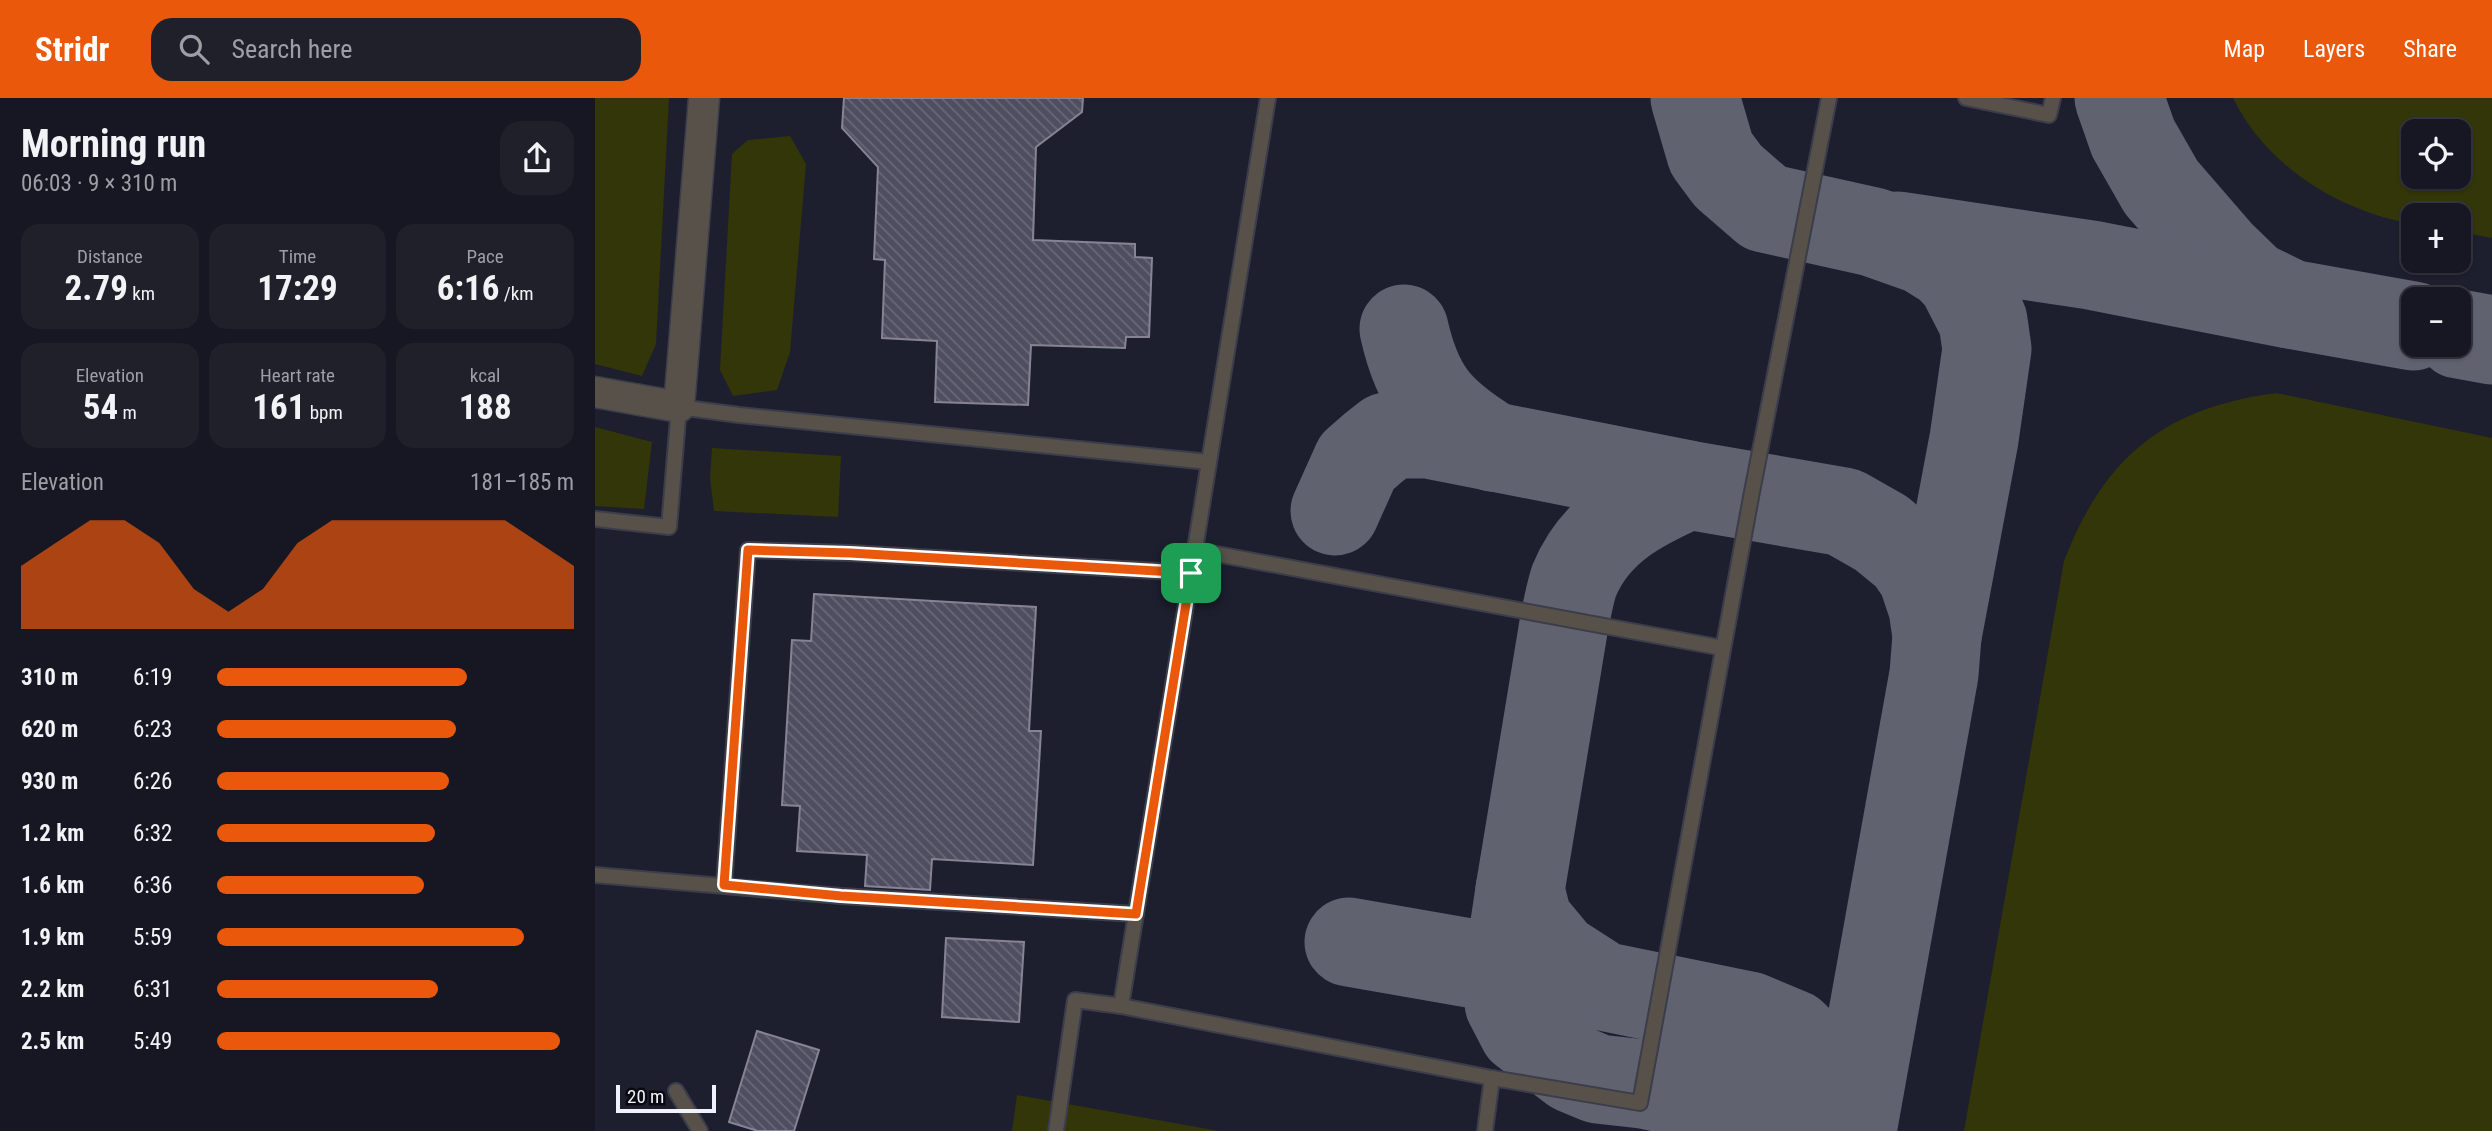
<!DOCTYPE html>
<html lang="en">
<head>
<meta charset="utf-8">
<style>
	body { margin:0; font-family:"Roboto Condensed",sans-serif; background:#1f202a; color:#f1f3f6; height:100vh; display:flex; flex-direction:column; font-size:26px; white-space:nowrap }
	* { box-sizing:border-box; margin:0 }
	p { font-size:23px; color:#9e9fa5 }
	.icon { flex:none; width:38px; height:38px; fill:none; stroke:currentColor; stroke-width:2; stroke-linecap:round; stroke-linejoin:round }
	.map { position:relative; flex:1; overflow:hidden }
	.side { display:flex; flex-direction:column; background:#161722; width:595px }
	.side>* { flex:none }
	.buttons { position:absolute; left:1806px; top:21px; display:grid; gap:14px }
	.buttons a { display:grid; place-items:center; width:70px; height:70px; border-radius:14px; background:#161722; box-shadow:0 2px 5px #0004,0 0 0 2px #353640; font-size:35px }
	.scale { position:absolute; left:21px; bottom:18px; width:100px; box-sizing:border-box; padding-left:7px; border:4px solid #f0f2fd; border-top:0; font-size:19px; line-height:24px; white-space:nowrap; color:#f0f2fd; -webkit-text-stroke:5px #090910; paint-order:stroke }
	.pin { position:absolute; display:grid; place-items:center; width:60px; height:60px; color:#fff; margin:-30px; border-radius:14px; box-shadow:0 4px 10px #0006 }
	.round { display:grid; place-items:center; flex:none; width:74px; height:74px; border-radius:21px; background:#1f202a }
	.summary { display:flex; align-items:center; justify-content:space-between; height:119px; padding:0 21px }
	h1 { font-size:38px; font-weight:700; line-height:52px }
	.figures { display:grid; grid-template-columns:repeat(3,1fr); gap:10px; height:119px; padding:7px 21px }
	.figures div { display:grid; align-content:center; border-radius:18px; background:#1f202a; text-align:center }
	.figures b { font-size:35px; font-weight:700 }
	.figures small { font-size:19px; font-weight:400 }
	.figures p { font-size:19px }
	.chart { height:196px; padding:14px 21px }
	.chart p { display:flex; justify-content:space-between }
	.chart svg { width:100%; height:126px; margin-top:7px; fill:#ea580c; opacity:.7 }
	ul { padding:0 21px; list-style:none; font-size:23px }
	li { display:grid; grid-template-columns:112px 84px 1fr; align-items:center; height:52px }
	li i { height:18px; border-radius:9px; background:#ea580c }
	header { display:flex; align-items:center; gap:42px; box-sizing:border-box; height:98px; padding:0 35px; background:#ea580c; color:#fff }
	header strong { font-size:33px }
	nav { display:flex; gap:38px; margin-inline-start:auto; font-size:24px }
	.search { width:490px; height:63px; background:#1f202a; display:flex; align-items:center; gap:18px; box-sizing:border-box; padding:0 24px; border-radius:21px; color:#9e9fa5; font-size:26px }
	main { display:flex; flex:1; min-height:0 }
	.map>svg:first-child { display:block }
	.green { fill:#333608; fill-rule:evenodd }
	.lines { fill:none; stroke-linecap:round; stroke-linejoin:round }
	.taxiway { stroke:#606270; stroke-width:89 }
	.building { fill:url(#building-back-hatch); stroke:#858497; stroke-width:2 }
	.service-casing { stroke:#3b3d4b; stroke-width:18 }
	.minor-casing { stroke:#3b3d4b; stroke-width:33 }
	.service { stroke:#57514a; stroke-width:14 }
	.minor { stroke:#57514a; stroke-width:30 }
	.route-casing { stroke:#fff; stroke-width:14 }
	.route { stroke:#ea580c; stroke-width:9 }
</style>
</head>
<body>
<header>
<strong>Stridr</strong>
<div class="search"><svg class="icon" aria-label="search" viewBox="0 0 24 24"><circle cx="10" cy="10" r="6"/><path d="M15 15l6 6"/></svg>Search here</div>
<nav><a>Map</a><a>Layers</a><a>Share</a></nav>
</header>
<main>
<section class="side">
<div class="summary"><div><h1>Morning run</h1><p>06:03 · 9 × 310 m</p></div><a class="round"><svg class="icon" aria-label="share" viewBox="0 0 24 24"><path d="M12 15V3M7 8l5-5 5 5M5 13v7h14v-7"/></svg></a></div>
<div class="figures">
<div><p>Distance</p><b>2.79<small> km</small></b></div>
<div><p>Time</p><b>17:29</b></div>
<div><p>Pace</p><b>6:16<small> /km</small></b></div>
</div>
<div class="figures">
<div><p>Elevation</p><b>54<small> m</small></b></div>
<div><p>Heart rate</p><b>161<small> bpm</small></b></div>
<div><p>kcal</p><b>188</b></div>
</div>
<div class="chart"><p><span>Elevation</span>181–185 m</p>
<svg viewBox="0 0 160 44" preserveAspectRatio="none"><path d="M0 44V22L10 14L20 6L30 6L40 14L50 30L60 38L70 30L80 14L90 6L100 6L110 6L120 6L130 6L140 6L150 14L160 22V44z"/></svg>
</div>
<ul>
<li><b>310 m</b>6:19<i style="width:70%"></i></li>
<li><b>620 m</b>6:23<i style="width:67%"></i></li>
<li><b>930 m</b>6:26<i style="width:65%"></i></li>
<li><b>1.2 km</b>6:32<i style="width:61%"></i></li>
<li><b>1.6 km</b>6:36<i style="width:58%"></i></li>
<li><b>1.9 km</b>5:59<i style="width:86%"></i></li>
<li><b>2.2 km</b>6:31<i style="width:62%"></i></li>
<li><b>2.5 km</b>5:49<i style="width:96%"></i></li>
</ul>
</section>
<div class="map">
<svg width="1897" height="1033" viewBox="0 0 1897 1033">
	<defs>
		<pattern id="building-back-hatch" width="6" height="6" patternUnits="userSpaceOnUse" patternTransform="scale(1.75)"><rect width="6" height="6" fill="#4f4e60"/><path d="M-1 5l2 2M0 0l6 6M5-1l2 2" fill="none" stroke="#696878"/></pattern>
	</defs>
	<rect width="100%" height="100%" fill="#1d1f2e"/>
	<g class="green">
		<polygon points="0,0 74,0 61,246 47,278 0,266"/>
		<path d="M1638,0h259v140l-33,-6v-17h-46v9c-74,-13 -146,-57 -180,-126zM1864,33v46h-46v-46z"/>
		<polygon points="195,38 211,66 195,254 182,292 138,298 125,272 137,56 153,42"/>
		<path d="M1681,295l216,45v693h-528l100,-570c40,-104 100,-153 212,-168z"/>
		<polygon points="0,329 57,344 49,411 0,408"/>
		<polygon points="117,350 246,358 243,419 119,413 115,380"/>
		<polygon points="422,997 624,1033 417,1033"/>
	</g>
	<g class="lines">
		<g class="taxiway">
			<polyline points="1100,0 1116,55 1133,78 1170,110 1278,134 1329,152 1353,167 1367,182 1388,223 1392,251 1379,341 1342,538"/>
			<polyline points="1524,0 1538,40 1566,89 1624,156 1656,187 1695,206 1818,228"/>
			<polyline points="1303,138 1496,167 1695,206"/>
			<path d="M809,231c14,63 36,85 89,118"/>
			<polyline points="1864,236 1897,242"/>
			<path d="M1093,387c-49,22 -93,44 -114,96 -4,12 -6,25 -9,37l-45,272 8,32 29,35 45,29 147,30 43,18 33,33 14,21 9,26 2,17"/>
			<polyline points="740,413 762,364 778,350 792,339 806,336 834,336 1093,387 1249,414 1286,435 1314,458 1327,477 1338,510 1342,538 1339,576 1257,1033"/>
			<polyline points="925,792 913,872 914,905 928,932 979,971 1003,981 1048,986 1142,1005 1182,1019 1199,1033"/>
			<polyline points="754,844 972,882"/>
		</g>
	</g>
	<g class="building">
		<polygon points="249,0 488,0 487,14 441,49 438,142 540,146 540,159 557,160 554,239 531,239 530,250 436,247 433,307 340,304 342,243 287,240 290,162 279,161 283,69 247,30"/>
		<polygon points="219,496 441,509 434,633 446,633 438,767 337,761 335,792 270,788 272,757 202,753 205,708 187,707 197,542 216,543"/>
		<polygon points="351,840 429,844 424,924 347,919"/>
		<polygon points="162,933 224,952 199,1033 163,1033 134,1024"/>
	</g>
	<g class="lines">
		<g class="service-casing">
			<g id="service">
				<polyline points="1371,0 1454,17 1458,0"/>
				<polyline points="0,421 74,429 84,309 144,317 614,364"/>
				<polyline points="600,452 1128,550"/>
				<polyline points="0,777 246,798 541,816"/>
				<polyline points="129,787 153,452 255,455 596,475"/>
				<polyline points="526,908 673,0"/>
				<polyline points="81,993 105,1033"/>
				<polyline points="461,1033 480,902 526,908 897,980 1045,1005 1156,399 1234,0"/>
				<polyline points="890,1033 897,980"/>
			</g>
		</g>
		<g class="minor-casing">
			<polyline id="minor" points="0,294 84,309 109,0"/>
		</g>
		<use href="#service" class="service"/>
		<use href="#minor" class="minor"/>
	</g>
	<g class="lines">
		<g class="route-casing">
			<polygon id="route" points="153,452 255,455 596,475 541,816 246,798 129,787"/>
		</g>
		<use href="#route" class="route"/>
	</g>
</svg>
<div class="buttons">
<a><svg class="icon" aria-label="locate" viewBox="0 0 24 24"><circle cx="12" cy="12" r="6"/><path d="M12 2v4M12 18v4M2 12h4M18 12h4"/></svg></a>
<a>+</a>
<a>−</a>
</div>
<div class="scale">20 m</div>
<div class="pin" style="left:596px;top:475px;background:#1e9e55"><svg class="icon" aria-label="arrive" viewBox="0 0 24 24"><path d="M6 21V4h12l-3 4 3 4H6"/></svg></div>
</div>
</main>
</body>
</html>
